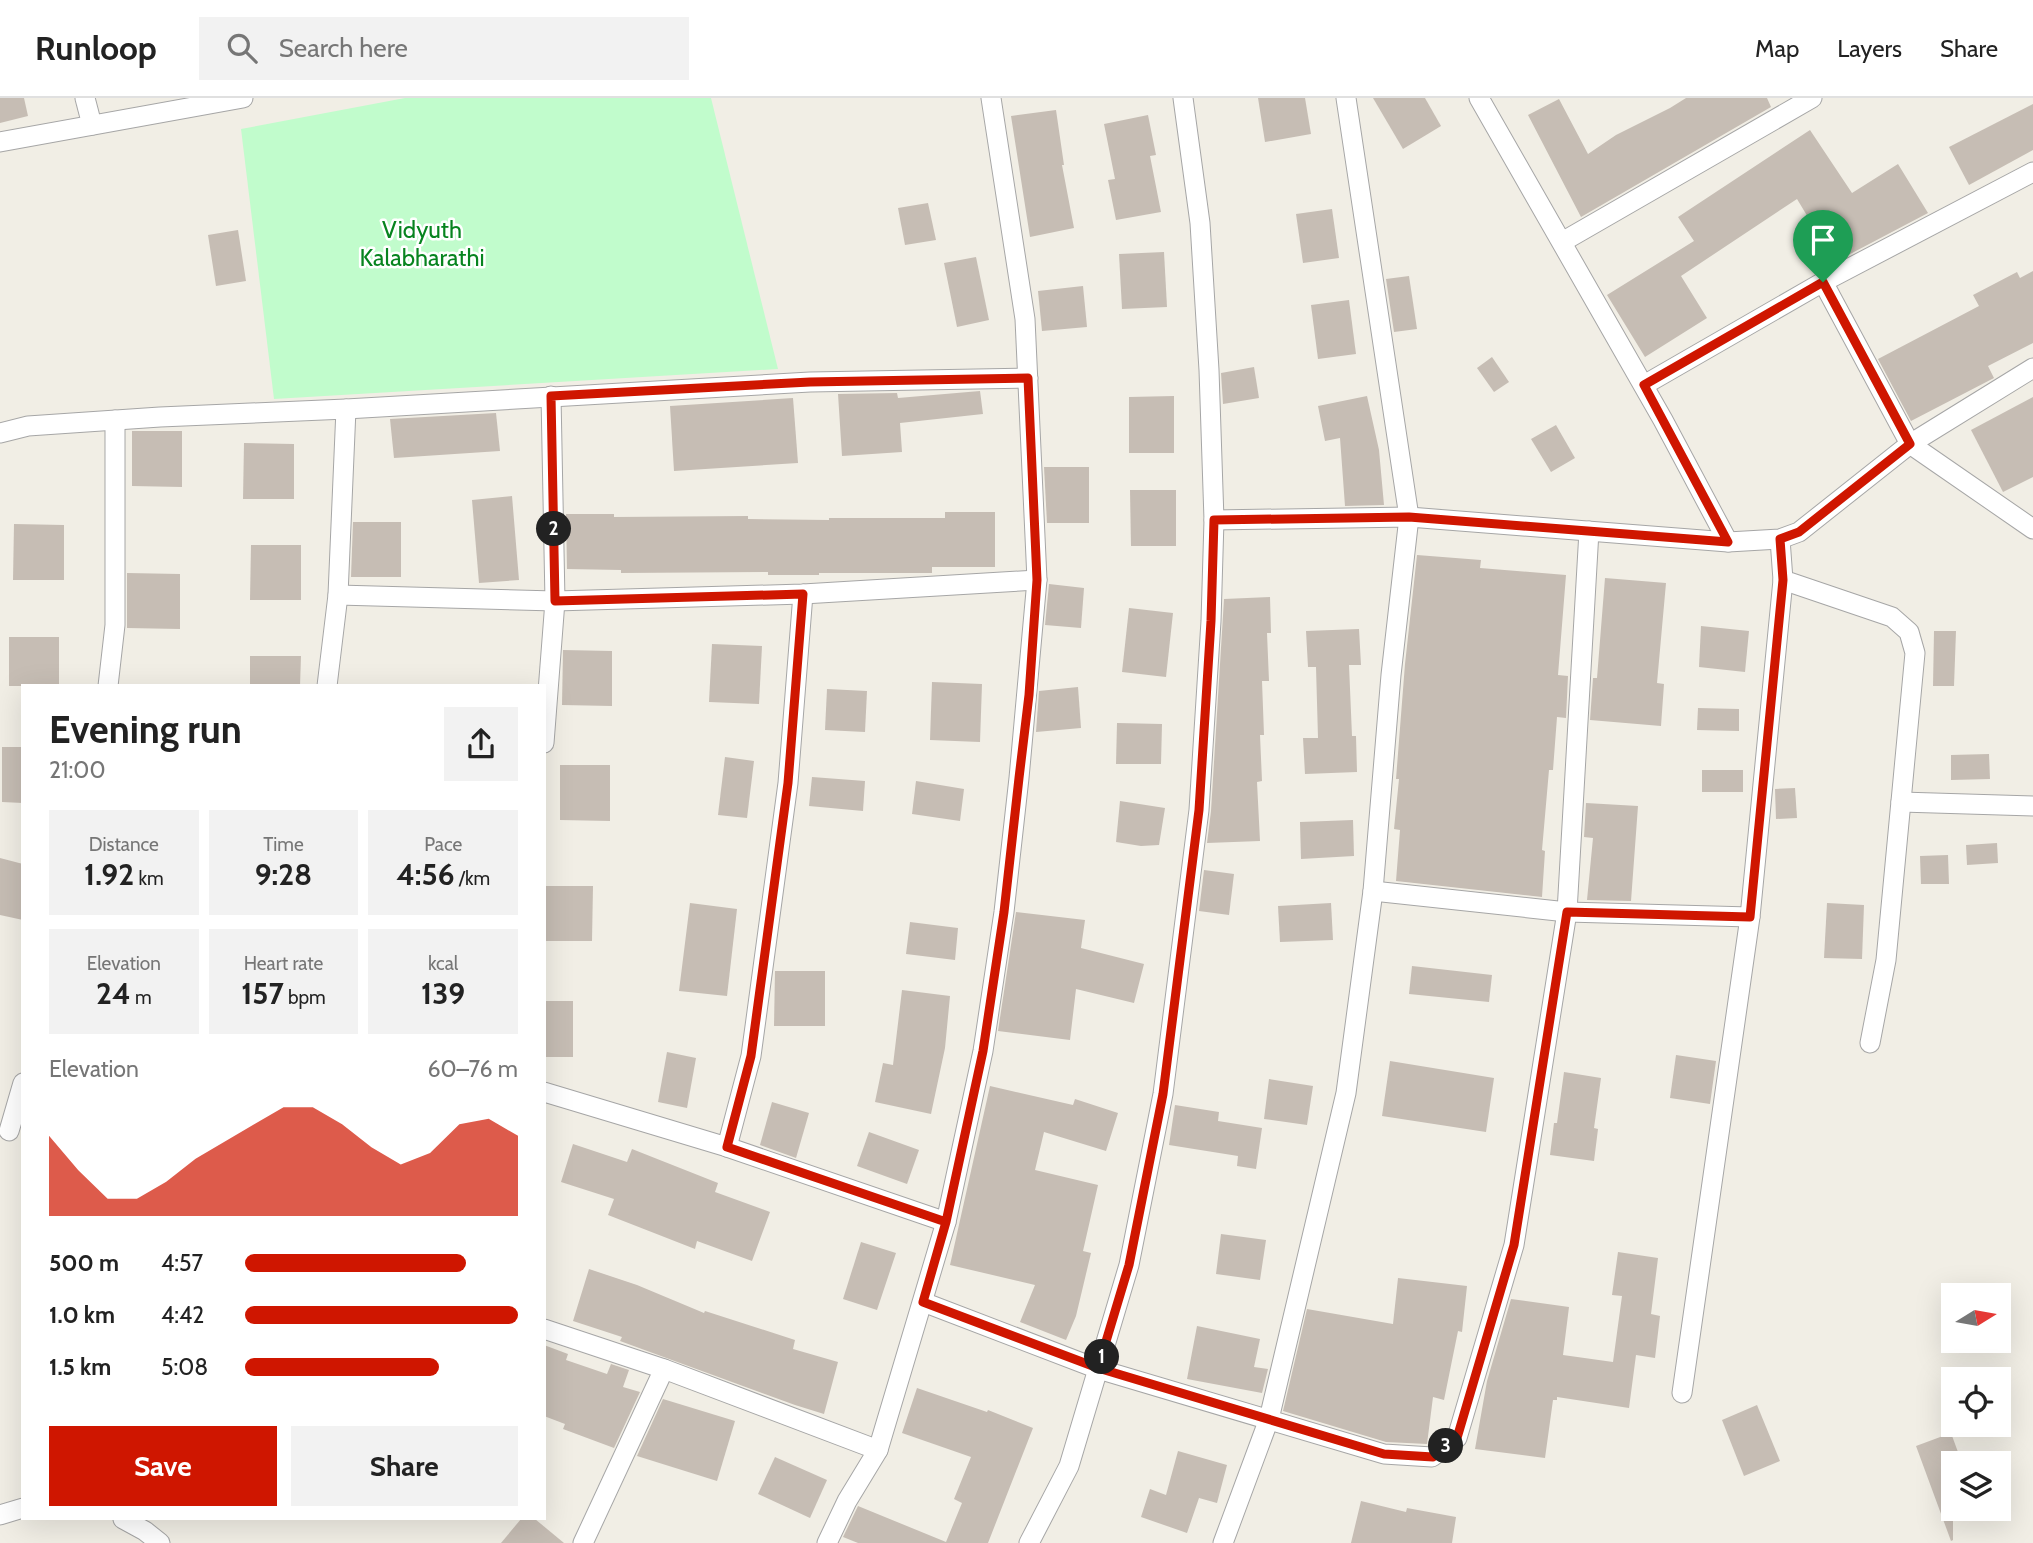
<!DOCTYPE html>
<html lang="en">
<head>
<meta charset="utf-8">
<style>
	body { margin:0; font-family:Cabin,sans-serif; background:#f2f2f2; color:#222; height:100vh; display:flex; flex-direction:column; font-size:26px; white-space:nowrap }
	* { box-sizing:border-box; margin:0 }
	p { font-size:23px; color:#767676 }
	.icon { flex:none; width:38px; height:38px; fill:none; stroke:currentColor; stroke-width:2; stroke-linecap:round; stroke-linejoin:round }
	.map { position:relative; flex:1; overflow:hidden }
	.side { position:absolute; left:21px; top:586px; width:525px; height:836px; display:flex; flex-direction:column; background:#fff; border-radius:0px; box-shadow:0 7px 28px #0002 }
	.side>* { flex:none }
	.needle { width:46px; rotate:79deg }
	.buttons { position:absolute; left:1941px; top:1185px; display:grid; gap:14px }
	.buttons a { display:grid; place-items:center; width:70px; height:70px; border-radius:0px; background:#fff; box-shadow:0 7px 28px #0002; font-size:35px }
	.pin { position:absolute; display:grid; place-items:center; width:60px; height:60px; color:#fff; margin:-72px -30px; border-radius:50% 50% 50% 0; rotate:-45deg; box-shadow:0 0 7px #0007 }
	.pin .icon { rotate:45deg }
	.km { position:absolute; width:35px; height:35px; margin:-18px; border-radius:50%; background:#222; color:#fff; font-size:19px; line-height:35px; text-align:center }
	.round { display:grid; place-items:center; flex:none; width:74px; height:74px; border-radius:0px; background:#f2f2f2 }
	.head { display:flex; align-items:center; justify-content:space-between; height:119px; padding:0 28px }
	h1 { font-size:38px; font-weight:700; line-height:52px }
	.stats { display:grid; grid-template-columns:repeat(3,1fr); gap:10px; height:119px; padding:7px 28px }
	.stats div { display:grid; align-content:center; border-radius:0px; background:#f2f2f2; text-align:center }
	.stats b { font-size:30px; font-weight:700 }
	.stats small { font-size:19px; font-weight:400 }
	.stats p { font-size:19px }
	.chart { height:196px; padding:14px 28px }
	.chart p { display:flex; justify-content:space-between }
	.chart svg { width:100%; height:126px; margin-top:7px; fill:#cf1600; opacity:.7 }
	.primary-button { display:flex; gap:14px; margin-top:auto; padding:14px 28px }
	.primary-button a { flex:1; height:80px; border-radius:0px; background:#cf1600; color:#fff; font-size:28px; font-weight:700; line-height:80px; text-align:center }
	.primary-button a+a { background:#f2f2f2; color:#222 }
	ul { padding:0 28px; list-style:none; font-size:23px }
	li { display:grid; grid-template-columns:112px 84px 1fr; align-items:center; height:52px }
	li i { height:18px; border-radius:9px; background:#cf1600 }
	header { display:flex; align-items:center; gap:42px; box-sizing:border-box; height:98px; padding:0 35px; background:#fff; border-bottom:2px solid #e0e0e0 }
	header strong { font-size:33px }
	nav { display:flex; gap:38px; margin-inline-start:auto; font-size:24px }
	.search { width:490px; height:63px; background:#f2f2f2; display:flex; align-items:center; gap:18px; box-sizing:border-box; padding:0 24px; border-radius:0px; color:#767676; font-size:26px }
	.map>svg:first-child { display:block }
	.park { fill:#c1fccc }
	.building { fill:#c6bdb4 }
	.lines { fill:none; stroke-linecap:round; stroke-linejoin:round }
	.minor-casing { stroke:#a6a6a6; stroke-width:21 }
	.minor { stroke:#fff; stroke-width:19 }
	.route-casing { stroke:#fff; stroke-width:14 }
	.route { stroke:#cf1600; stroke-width:9 }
	.labels { text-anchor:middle; stroke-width:5; stroke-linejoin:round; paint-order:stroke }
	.park-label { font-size:24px; fill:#07841f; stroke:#fff }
</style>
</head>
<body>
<header>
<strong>Runloop</strong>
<div class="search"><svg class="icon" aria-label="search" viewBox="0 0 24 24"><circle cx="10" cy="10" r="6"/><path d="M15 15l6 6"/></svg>Search here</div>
<nav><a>Map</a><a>Layers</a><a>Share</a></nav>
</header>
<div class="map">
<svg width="2033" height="1445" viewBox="0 0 2033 1445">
	<rect width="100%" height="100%" fill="#f1eee5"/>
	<polygon class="park" points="405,0 711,0 778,271 274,301 241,31"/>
	<g class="building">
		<polygon points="0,0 24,0 28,18 0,25"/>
		<polygon points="1258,0 1305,0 1311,36 1265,44"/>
		<polygon points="1373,0 1425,0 1441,28 1403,51"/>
		<polygon points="1686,0 1767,0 1771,9 1581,119 1528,17 1559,1 1588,56 1616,37 1670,10"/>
		<polygon points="2033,6 2033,52 1969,87 1949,49"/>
		<polygon points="1056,12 1064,67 1062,67 1074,130 1030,139 1011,18"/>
		<polygon points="1148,17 1156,57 1150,58 1161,114 1116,122 1108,82 1115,81 1104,26"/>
		<polygon points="1810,32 1852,95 1898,66 1928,115 1835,164 1797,101 1681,178 1707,220 1645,259 1607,197 1694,143 1678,119"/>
		<polygon points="928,105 936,142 905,147 898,110"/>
		<polygon points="1332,111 1339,160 1303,165 1296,116"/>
		<polygon points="238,132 246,183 216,188 208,137"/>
		<polygon points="1164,154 1167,209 1122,211 1119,156"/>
		<polygon points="976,159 989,222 957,229 944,165"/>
		<polygon points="2033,173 2033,245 1988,268 1994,280 1911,323 1878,261 1979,208 1973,197 2017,174 2020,180"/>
		<polygon points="1409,178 1417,231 1394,234 1386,181"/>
		<polygon points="1083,188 1087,229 1042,233 1038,193"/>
		<polygon points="1349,202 1356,256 1318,261 1311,207"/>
		<polygon points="1492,259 1509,284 1494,294 1477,270"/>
		<polygon points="1254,269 1259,300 1223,306 1221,275"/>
		<polygon points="980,293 983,316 900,325 902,354 842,358 838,296 897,295 898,300"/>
		<polygon points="1174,298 1174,355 1129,355 1129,299"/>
		<polygon points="1367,298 1379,352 1384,407 1345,408 1340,340 1325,343 1318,308"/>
		<polygon points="2033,299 2033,379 2003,394 1971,332"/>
		<polygon points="793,300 798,365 674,373 670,308"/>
		<polygon points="496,315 500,353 394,360 390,321"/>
		<polygon points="1556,327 1575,360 1551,374 1531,341"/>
		<polygon points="132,333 182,333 182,389 132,388"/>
		<polygon points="244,345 294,346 294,401 243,401"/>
		<polygon points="1044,369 1089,369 1089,425 1047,425"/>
		<polygon points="1130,392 1176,392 1176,448 1131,448"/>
		<polygon points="512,398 519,482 479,485 472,402"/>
		<polygon points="945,414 995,414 995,469 932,469 932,475 819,475 819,477 768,477 768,474 621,475 621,472 567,471 566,416 614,416 614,419 748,418 748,421 829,422 829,420 945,420"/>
		<polygon points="353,424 401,424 401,479 351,479"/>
		<polygon points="14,426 64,427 64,482 13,482"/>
		<polygon points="251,447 301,447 301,502 250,502"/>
		<polygon points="1417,457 1481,462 1480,470 1566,477 1558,577 1568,578 1566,620 1557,619 1553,672 1549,672 1542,752 1545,753 1542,799 1396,783 1400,732 1394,731 1399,681 1396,681 1405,566"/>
		<polygon points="127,475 180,476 180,531 127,530"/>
		<polygon points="1605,480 1666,485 1657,585 1664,586 1661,628 1590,622 1593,580 1597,580"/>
		<polygon points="1049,486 1084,490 1081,530 1045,527"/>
		<polygon points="1270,499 1271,535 1267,535 1269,583 1262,583 1264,637 1260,637 1262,683 1257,684 1260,743 1207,745 1211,713 1224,501"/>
		<polygon points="1129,510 1173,515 1166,579 1122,574"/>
		<polygon points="1701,528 1749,533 1745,574 1699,569"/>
		<polygon points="1359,531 1361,567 1349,567 1352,638 1356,638 1357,674 1305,676 1303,640 1318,640 1316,569 1308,569 1306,533"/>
		<polygon points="1934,533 1956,533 1954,588 1933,588"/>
		<rect x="9" y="539" width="50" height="49"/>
		<polygon points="712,546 762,548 759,606 709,604"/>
		<polygon points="563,552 612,553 612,608 562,607"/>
		<polygon points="250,558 301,558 300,588 250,588"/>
		<polygon points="932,584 982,586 980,644 930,642"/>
		<polygon points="1078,589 1081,630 1036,634 1039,593"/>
		<polygon points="827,591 867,593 865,634 825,632"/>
		<polygon points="1698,610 1739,611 1739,633 1697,632"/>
		<polygon points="1117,625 1162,626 1161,666 1116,666"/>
		<polygon points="2,649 23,649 23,705 2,704"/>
		<polygon points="1989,656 1990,681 1951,682 1951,657"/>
		<polygon points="725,659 754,663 747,720 718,717"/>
		<polygon points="560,667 610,667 610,723 560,722"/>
		<rect x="1702" y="672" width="41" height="22"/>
		<polygon points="812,679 865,683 863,713 809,708"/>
		<polygon points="916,683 964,691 960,723 912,716"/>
		<polygon points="1795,690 1797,720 1776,721 1775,691"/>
		<polygon points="1120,703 1165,710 1159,747 1141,748 1116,744"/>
		<polygon points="1586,705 1638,708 1631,803 1587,802 1593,740 1584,739"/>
		<polygon points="1353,722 1354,758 1301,761 1300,724"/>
		<polygon points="1997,745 1998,765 1967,767 1966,747"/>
		<polygon points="1948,757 1949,786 1921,786 1920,758"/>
		<polygon points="0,760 23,766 23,822 0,817"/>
		<polygon points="1204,772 1234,776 1229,817 1199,813"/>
		<polygon points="544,788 593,788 592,843 544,843"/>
		<polygon points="690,805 737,811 727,898 679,893"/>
		<polygon points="1331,805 1333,842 1280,844 1278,808"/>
		<polygon points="1827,805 1864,807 1862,861 1824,860"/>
		<polygon points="1016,814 1085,822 1081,850 1144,866 1134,905 1076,891 1070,942 998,933"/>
		<polygon points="910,824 958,830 955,862 906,856"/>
		<polygon points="1412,868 1492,877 1489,904 1409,896"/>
		<polygon points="775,873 825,873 825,928 774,928"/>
		<polygon points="902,892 950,898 945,950 931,1016 875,1004 883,965 893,967"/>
		<rect x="544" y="903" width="29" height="56"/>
		<polygon points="667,954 696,960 687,1010 658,1004"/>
		<polygon points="1676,957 1716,963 1710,1006 1670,1000"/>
		<polygon points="1390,963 1494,980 1486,1034 1382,1018"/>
		<polygon points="1564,974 1601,980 1594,1030 1598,1031 1594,1063 1550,1057 1554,1025 1557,1025"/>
		<polygon points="1269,981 1313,988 1307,1027 1264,1021"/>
		<polygon points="990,988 1073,1007 1075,1001 1118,1015 1106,1053 1044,1034 1035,1072 1098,1087 1083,1153 1091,1155 1076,1218 1066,1242 1020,1224 1035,1187 950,1167"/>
		<polygon points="772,1004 809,1015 796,1060 760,1047"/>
		<polygon points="1175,1007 1219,1014 1218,1023 1262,1030 1256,1071 1237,1068 1238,1058 1169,1047"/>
		<polygon points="869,1034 919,1052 907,1086 857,1068"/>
		<polygon points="573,1046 627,1064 632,1051 718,1085 715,1094 770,1114 752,1163 697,1143 695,1151 608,1117 614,1101 561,1084"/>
		<polygon points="1221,1136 1266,1142 1260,1182 1216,1176"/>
		<polygon points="861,1144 896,1155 877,1212 843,1201"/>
		<polygon points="1618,1154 1658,1160 1651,1216 1660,1218 1655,1260 1636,1257 1629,1310 1557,1299 1557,1302 1553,1302 1545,1360 1475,1351 1487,1283 1511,1201 1569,1209 1563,1257 1613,1264 1622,1198 1612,1197"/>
		<polygon points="589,1171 637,1187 704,1215 705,1213 795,1242 793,1251 838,1264 824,1316 795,1307 620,1243 622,1239 573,1223"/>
		<polygon points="1398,1180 1467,1188 1462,1234 1458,1233 1444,1302 1433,1299 1427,1346 1386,1344 1283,1313 1307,1211 1393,1226"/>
		<polygon points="1197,1228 1260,1241 1254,1269 1268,1271 1262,1295 1187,1281"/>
		<polygon points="544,1247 568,1256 566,1262 607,1276 611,1266 629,1272 623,1289 640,1294 614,1350 563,1331 565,1326 544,1318"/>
		<polygon points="917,1290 987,1314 988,1312 1033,1330 988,1445 858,1445 843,1439 858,1408 946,1444 962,1405 954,1401 971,1359 902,1335"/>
		<polygon points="663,1301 735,1323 717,1383 637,1358"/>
		<polygon points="1757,1307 1780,1363 1744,1378 1722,1322"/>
		<polygon points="1951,1335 1962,1365 1953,1365 1953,1442 1951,1443 1916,1348"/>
		<polygon points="1178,1353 1227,1367 1217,1405 1199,1400 1187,1435 1141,1419 1150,1391 1166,1397"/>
		<polygon points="775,1359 827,1382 810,1420 758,1396"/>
		<polygon points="1361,1403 1406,1414 1407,1410 1456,1419 1452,1445 1351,1445"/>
		<polygon points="521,1421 535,1421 564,1445 501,1445"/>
	</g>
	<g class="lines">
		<g class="minor-casing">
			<g id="minor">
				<polyline points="85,0 92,27"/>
				<polyline points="1479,0 1663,322 1728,444"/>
				<polyline points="0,44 243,0"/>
				<polyline points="1562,144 1812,0"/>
				<polyline points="1823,184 1910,346 2033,431"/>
				<polyline points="1644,287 1823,184 2033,74"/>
				<polyline points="0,335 28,328 160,319 346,311 810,284 1028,280"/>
				<polyline points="1214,422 1409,419 1728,444 1780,441 1799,434 1910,346 2033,270"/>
				<polyline points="1780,441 1783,482 1892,519 1909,534 1915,555 1886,862 1870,945"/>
				<polyline points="338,497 555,503 803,496 1037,482"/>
				<polyline points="108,588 115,527 115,322"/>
				<polyline points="327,588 338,497 346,311"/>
				<polyline points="544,645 555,503 551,298"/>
				<polyline points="1901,704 2033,708"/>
				<polyline points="1373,793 1567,814 1750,819"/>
				<polyline points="544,994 727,1049 946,1124"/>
				<polyline points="9,1033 23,985"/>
				<polyline points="727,1049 751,958 788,685 803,496"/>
				<polyline points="923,1204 1098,1271 1384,1356 1432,1359 1457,1340 1514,1147 1567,814 1589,433"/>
				<polyline points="544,1231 664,1271 878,1352"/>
				<polyline points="1682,1295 1750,819 1783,482"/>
				<polyline points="0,1417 23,1410"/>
				<polyline points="123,1421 145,1433 160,1445"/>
				<polyline points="583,1445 664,1271"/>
				<polyline points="827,1445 847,1403 878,1352 946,1124 983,953 1004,814 1019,680 1037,482 1025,221 991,0"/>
				<polyline points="1029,1445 1069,1368 1129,1167 1163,996 1199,712 1211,523 1214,422 1209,272 1200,125 1183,0"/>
				<polyline points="1223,1445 1269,1321 1346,995 1373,793 1391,577 1409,419 1346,0"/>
			</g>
		</g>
		<use href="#minor" class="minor"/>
	</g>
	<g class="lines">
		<g class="route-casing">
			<polyline id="route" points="1823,184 1644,287 1728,444 1409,419 1214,422 1211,523 1199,712 1163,996 1129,1167 1098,1270 923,1204 946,1124 983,953 1004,814 1019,680 1029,597 1037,482 1028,280 810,284 551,298 555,503 803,496 788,685 751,958 727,1049 946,1124 923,1204 1098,1270 1384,1356 1433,1359 1457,1340 1514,1147 1567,814 1750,819 1783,482 1780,441 1799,434 1910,346 1823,184"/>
		</g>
		<use href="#route" class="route"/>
	</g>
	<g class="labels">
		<g class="park-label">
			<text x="422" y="140">Vidyuth<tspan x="422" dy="28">Kalabharathi</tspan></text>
		</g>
	</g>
</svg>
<div class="buttons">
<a><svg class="needle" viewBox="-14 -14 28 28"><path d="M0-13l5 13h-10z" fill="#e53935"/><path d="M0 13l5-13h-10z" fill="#767676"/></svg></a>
<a><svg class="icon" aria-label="locate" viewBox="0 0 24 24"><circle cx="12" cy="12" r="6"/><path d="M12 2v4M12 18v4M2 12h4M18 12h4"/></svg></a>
<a><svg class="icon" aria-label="layers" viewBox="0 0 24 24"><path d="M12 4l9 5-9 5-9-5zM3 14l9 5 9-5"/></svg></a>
</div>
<div class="pin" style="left:1823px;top:184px;background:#1e9e55"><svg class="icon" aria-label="arrive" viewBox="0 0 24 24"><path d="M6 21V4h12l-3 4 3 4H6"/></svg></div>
<b class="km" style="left:1102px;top:1259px">1</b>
<b class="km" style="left:554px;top:431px">2</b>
<b class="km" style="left:1446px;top:1348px">3</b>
<section class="side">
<div class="head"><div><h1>Evening run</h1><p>21:00</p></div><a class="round"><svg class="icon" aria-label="share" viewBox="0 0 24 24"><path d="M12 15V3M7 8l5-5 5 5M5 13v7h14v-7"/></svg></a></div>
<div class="stats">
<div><p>Distance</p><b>1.92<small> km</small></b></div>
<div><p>Time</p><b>9:28</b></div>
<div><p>Pace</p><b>4:56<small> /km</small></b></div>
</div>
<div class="stats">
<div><p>Elevation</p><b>24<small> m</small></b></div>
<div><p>Heart rate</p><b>157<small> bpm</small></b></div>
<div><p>kcal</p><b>139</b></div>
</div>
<div class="chart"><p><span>Elevation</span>60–76 m</p>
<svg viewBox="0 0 160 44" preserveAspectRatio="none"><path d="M0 44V16L10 28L20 38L30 38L40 32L50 24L60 18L70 12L80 6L90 6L100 12L110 20L120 26L130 22L140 12L150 10L160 16V44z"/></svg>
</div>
<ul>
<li><b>500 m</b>4:57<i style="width:81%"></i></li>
<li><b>1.0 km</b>4:42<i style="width:100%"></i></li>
<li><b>1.5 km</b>5:08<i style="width:71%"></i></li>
</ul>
<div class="primary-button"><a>Save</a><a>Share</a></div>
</section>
</div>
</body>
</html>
